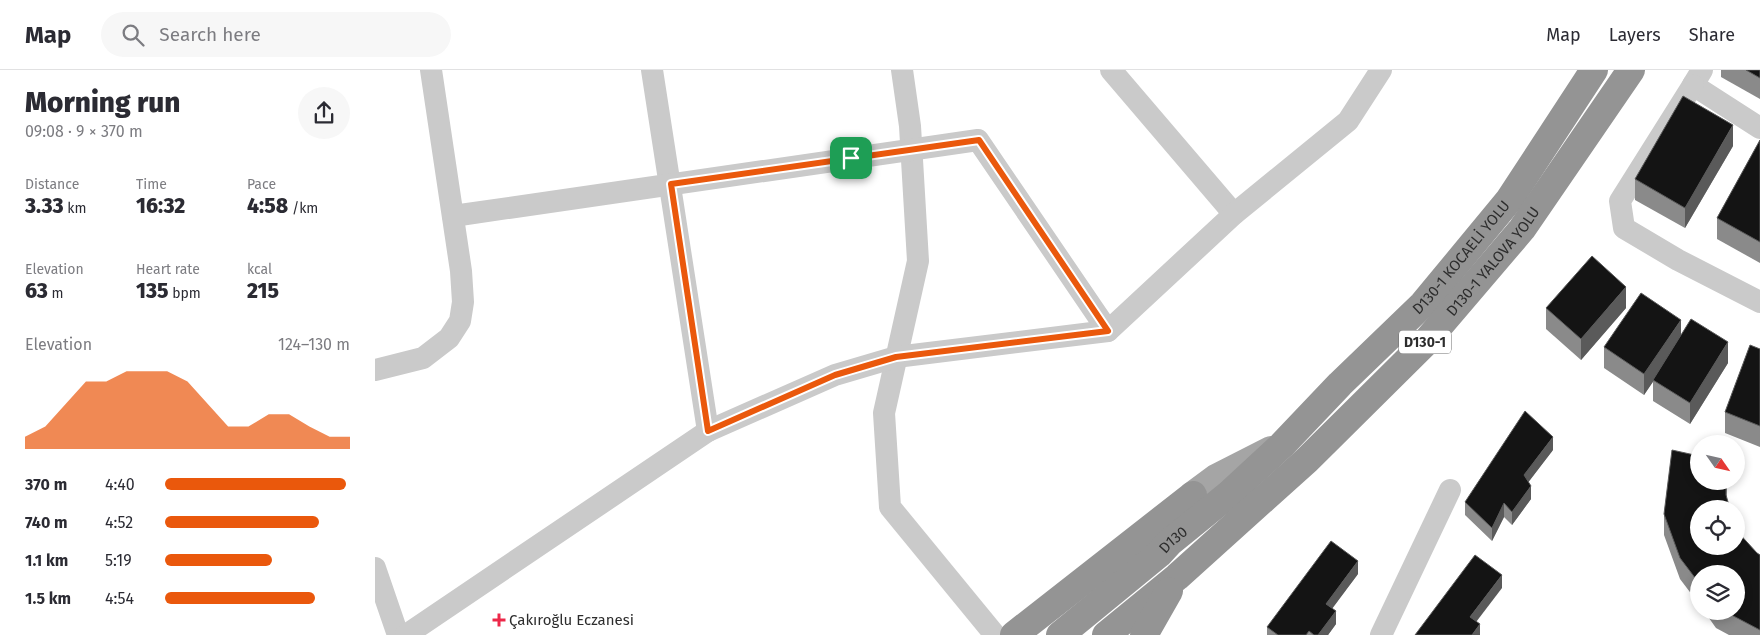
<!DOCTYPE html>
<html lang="en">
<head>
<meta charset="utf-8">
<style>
	body { margin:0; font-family:"Fira Sans",sans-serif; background:#f7f7f7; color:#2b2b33; height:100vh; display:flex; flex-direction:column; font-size:19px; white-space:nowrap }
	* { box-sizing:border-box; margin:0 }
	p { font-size:16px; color:#7c7c81 }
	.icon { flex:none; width:28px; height:28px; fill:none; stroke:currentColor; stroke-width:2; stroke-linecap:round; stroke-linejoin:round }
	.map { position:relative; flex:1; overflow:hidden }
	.sheet { display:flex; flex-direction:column; background:#fff; width:375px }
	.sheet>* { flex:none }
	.needle { width:32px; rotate:124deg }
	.buttons { position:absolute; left:1315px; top:365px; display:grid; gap:10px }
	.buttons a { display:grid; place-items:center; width:55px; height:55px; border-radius:50%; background:#fff; box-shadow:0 2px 8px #0003; font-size:25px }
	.pin { position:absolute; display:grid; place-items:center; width:42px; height:42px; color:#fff; margin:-21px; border-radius:10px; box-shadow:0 2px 8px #0006 }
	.round { display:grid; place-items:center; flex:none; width:52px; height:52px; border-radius:26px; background:#f7f7f7 }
	.headline { display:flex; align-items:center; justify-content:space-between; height:85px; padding:0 25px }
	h1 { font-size:28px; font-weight:800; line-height:38px }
	.figures { display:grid; grid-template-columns:repeat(3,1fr); gap:8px; height:85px; padding:5px 25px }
	.figures div { display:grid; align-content:center }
	.figures b { font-size:21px; font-weight:800 }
	.figures small { font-size:14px; font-weight:400 }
	.figures p { font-size:14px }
	.chart { height:140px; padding:10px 25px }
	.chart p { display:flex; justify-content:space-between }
	.chart svg { width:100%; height:90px; margin-top:5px; fill:#ea580c; opacity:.7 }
	ul { padding:0 25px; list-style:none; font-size:16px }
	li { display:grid; grid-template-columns:80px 60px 1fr; align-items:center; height:38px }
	li i { height:12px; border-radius:6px; background:#ea580c }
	header { display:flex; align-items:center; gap:30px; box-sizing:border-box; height:70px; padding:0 25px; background:#fff; border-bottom:1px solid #e1e1e2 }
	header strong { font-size:24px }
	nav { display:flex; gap:28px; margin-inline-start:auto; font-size:18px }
	.search { width:350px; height:45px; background:#f7f7f7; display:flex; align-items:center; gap:12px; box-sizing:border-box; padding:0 18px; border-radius:28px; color:#7c7c81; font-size:19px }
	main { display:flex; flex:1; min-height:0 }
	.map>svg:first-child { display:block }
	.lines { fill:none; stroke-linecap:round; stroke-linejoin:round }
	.minor { stroke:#cacaca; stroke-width:22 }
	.major { stroke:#a5a5a5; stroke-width:28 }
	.highway { stroke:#949494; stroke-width:28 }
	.wall { fill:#8a8a8a }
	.shaded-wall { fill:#5a5a5a }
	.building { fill:#141414; stroke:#5a5a5a }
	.route-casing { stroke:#fff; stroke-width:10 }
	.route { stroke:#ea580c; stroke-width:6 }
	.poi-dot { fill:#ec2849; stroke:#fff; stroke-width:2 }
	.labels { text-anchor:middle; stroke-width:5; stroke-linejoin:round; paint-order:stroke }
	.shield { fill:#fff; stroke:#6c6c6c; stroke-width:1 }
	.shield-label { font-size:14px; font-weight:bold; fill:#2d2d2d }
	.street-label { font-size:15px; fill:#2d2d2d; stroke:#fff }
	.poi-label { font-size:15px; fill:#2d2d2d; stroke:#fff; text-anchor:start }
</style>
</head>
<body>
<header>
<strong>Map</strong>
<div class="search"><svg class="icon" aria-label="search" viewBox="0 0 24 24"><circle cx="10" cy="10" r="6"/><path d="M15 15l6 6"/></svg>Search here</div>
<nav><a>Map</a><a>Layers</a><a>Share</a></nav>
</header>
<main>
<section class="sheet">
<div class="headline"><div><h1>Morning run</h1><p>09:08 · 9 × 370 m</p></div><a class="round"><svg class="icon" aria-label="share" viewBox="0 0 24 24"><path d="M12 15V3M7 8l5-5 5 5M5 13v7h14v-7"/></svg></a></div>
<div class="figures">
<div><p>Distance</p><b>3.33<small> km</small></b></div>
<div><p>Time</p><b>16:32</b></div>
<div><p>Pace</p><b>4:58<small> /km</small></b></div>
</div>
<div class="figures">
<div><p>Elevation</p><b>63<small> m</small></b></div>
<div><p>Heart rate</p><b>135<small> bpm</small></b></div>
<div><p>kcal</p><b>215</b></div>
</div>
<div class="chart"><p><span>Elevation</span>124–130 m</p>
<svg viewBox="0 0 160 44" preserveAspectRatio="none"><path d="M0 44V38L10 33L20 22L30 11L40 11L50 6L60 6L70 6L80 11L90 22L100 33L110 33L120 27L130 27L140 33L150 38L160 38V44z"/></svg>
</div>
<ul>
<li><b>370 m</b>4:40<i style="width:98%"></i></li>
<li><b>740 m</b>4:52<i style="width:83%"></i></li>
<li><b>1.1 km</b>5:19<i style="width:58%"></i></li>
<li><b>1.5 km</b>4:54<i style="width:81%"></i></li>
</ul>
</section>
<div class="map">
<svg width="1385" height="565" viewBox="0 0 1385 565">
	<rect width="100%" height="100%" fill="#fff"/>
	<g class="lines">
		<g class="minor">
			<polyline points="277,0 333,361"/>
			<polyline points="527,0 535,56 543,191 509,343 515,437 620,565"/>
			<polyline points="736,0 859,144"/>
			<polyline points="1327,0 1318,15 1385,58"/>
			<polyline points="1318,15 1245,131 1249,158 1303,190 1385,232"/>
			<polyline points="78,146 603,70 733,261"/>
			<polyline points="0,300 48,288 74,268 85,251 88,232 86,201 56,0"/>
			<polyline points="0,498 23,565"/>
			<polyline points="31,565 333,361 460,305 521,287 733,261 859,144 973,51 1006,0"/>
			<polyline points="1006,565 1075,420"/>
		</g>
		<polyline class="major" points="818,425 841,408 896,380"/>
		<g class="highway">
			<polyline points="639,565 818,425"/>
			<path id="s1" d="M685,565l99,-81 11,-12 58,-47 54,-50 58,-61 83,-80 86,-104 85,-130"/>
			<path id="s2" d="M731,565l71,-58 130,-117 117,-116 98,-115 109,-159"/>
			<polyline points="769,565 794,521"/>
		</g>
	</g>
	<g class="wall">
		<polygon points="1346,0 1385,0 1385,29 1346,7"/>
		<polygon points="1385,70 1385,193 1342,169 1342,148"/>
		<polygon points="1358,76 1310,158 1260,130 1260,109"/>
		<polygon points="1171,238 1251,238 1206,290 1171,259"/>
		<polygon points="1306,266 1353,293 1315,354 1278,331 1278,311 1269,325 1229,298 1229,277"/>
		<polygon points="1385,279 1385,377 1350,363 1350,342"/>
		<polygon points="1178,380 1153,412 1156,429 1137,455 1129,447 1117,471 1090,445 1090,432"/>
		<polygon points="1352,411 1324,439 1385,485 1385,565 1354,565 1341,558 1329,541 1361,541 1324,504 1324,534 1305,509 1289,465 1289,444"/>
		<polygon points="983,504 957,538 961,554 953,565 892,565 892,557"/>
	</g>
	<g class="shaded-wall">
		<polygon points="1358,55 1358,76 1310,158 1310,138"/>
		<polygon points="1251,217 1251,238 1206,290 1206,269"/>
		<polygon points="1306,250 1306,271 1269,325 1269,304"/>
		<polygon points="1353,272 1353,293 1315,354 1315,333"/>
		<polygon points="1178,367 1178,380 1149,418 1149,405"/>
		<polygon points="1351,411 1352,411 1351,439"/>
		<polygon points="1156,416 1156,429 1137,455 1137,442"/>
		<polygon points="1129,433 1129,447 1117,471 1117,458"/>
		<polygon points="983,491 983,504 951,547 951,534"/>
		<polygon points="1127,505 1127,518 1095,560 1095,547"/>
		<polygon points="961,541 961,554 953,565 943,565"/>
		<polygon points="1105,554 1105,565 1097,565"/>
	</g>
	<g class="building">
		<polygon points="1371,0 1385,0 1385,8"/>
		<polygon points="1308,26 1358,55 1310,138 1260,109"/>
		<polygon points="1385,70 1385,172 1342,148"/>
		<polygon points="1217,186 1251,217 1206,269 1171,238"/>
		<polygon points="1266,223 1306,250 1269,304 1229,277"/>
		<polygon points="1316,249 1353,272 1315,333 1278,310"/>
		<polygon points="1375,275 1385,279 1385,356 1350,342"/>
		<polygon points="1150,341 1178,367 1149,405 1156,416 1137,442 1129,433 1117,458 1090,432"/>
		<polygon points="1297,380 1324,386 1324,411 1351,411 1351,425 1355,439 1324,439 1324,476 1361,476 1361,460 1382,483 1385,485 1385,560 1349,541 1361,541 1361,504 1324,504 1324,513 1305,488 1289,444"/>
		<polygon points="956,471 983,491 951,534 961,541 943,565 939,565 934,561 931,565 903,565 892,557"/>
		<polygon points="1100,485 1127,505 1095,547 1105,554 1097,565 1040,565"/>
	</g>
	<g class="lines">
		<g class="route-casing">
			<polygon id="route" points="604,70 733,261 521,287 460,305 333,361 296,114"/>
		</g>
		<use href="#route" class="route"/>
	</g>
	<path class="poi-dot" d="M121.5 542.5h5v5h5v5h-5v5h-5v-5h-5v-5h5z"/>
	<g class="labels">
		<rect class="shield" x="1024" y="260.5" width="52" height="23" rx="4"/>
		<g class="shield-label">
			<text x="1050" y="277">D130-1</text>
		</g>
		<g class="street-label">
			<text dy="5" stroke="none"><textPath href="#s1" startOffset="552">D130-1 KOCAELİ YOLU</textPath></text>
			<text dy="5" stroke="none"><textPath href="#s2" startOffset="539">D130-1 YALOVA YOLU</textPath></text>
			<text dy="5" stroke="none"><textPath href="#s1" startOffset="148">D130</textPath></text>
		</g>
		<g class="poi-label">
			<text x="134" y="555">Çakıroğlu Eczanesi</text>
		</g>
	</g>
</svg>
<div class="buttons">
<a><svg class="needle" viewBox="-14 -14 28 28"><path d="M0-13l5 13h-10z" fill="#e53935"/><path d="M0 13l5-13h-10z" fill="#7c7c81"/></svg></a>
<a><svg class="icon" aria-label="locate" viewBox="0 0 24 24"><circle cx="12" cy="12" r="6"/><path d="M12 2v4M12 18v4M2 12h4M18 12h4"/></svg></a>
<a><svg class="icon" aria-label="layers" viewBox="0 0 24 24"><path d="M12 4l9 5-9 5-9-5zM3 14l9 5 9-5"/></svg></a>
</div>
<div class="pin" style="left:476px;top:88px;background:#1e9e55"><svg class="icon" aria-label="arrive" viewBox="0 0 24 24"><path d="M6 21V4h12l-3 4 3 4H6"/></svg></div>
</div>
</main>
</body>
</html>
